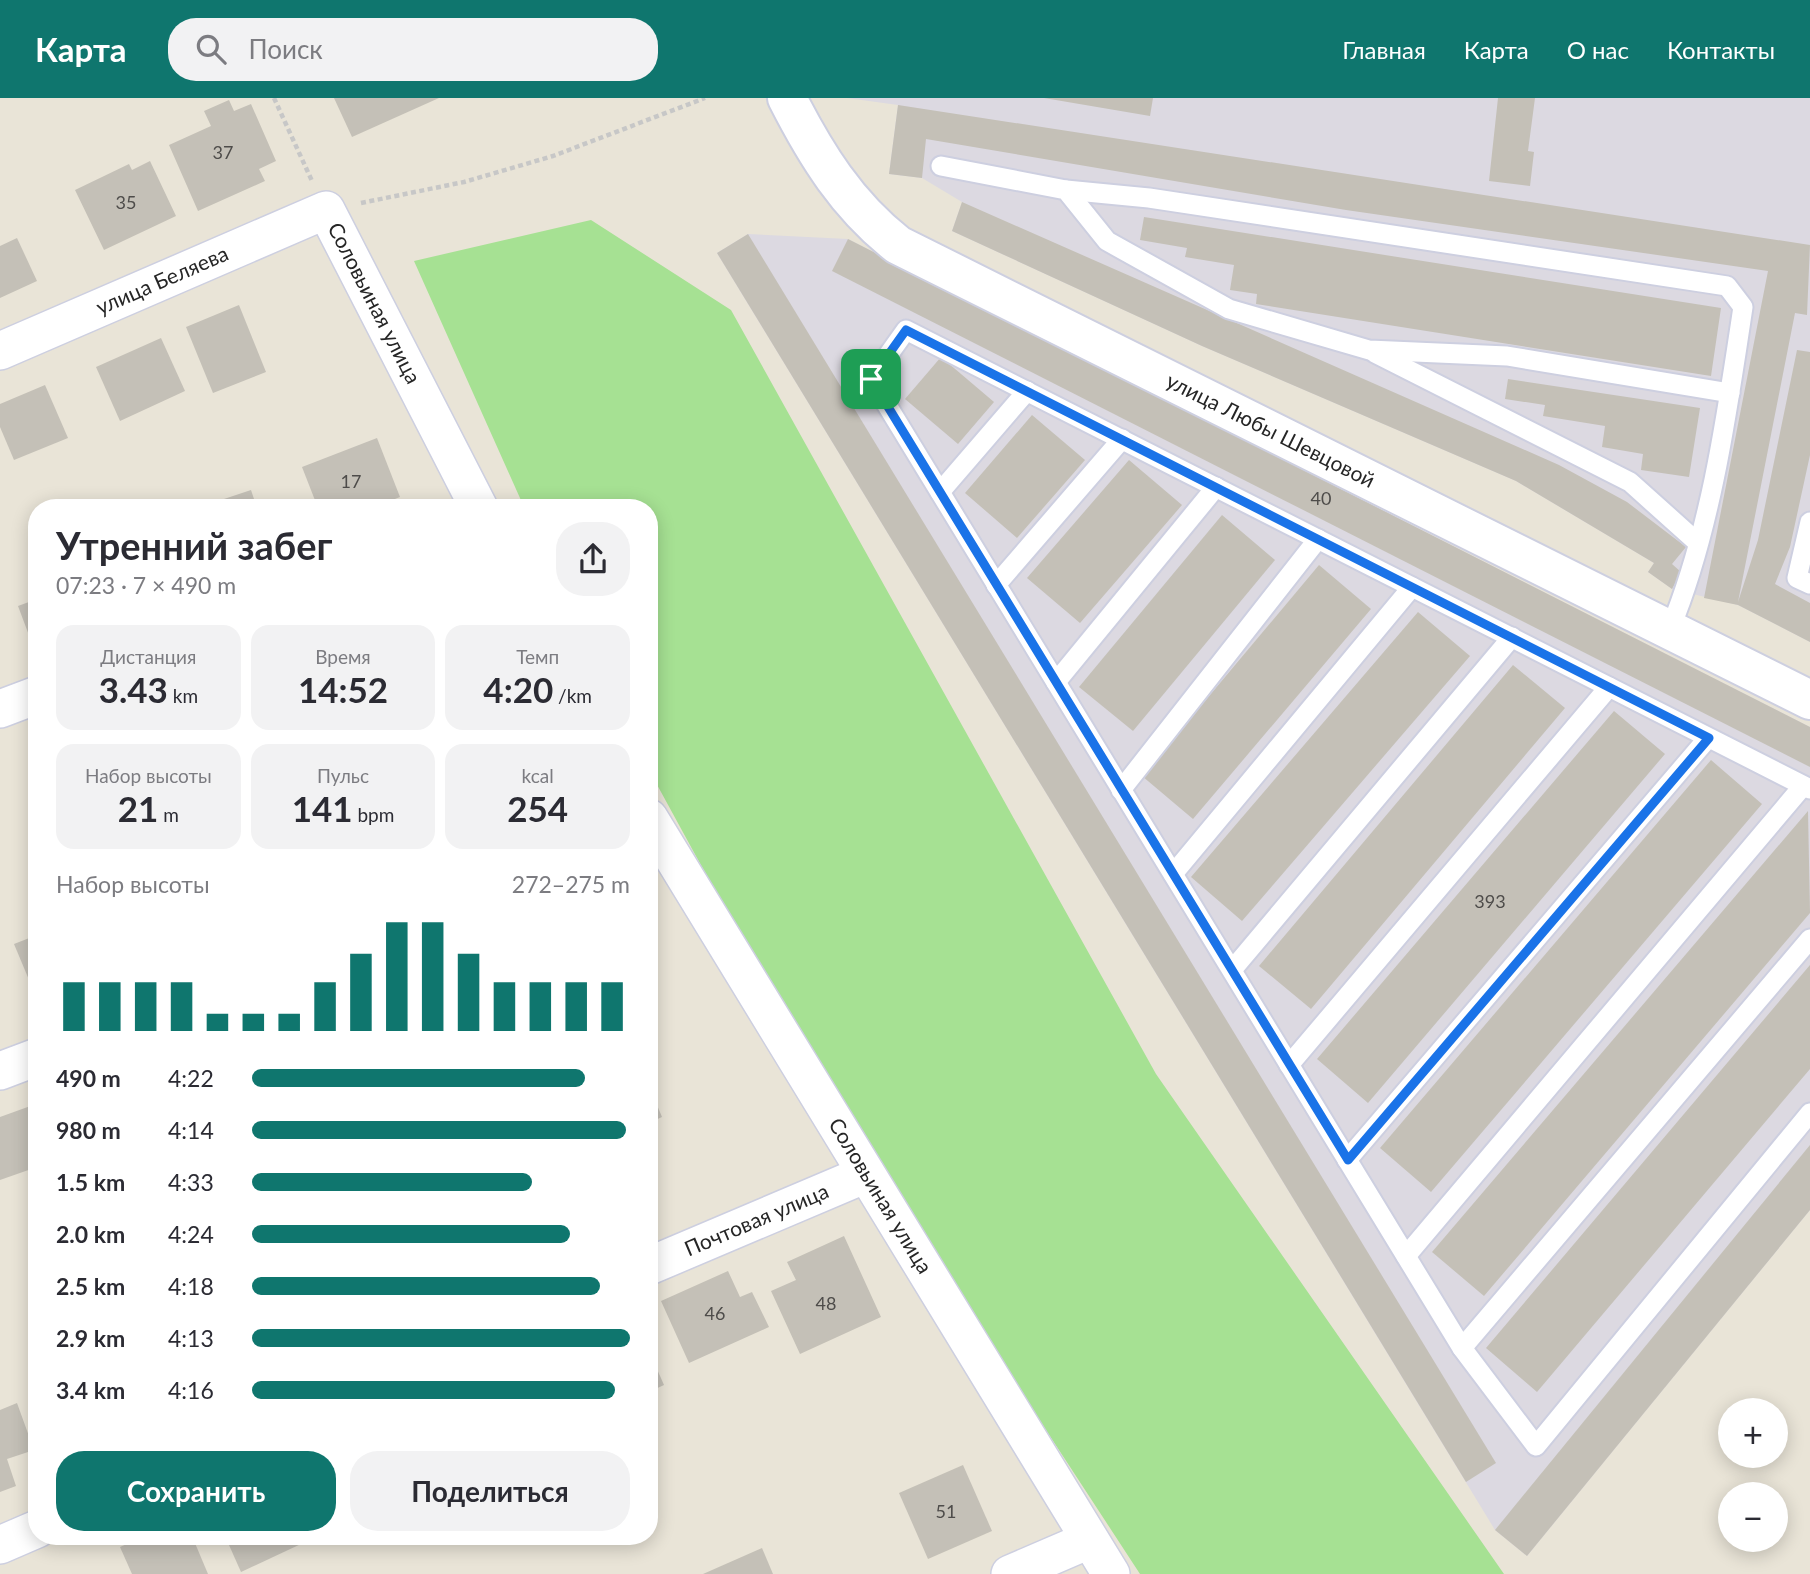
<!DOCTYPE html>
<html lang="ru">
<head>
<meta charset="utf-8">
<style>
	body { margin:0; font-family:Lato,sans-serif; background:#f2f2f3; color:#2b2b33; height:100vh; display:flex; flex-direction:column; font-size:26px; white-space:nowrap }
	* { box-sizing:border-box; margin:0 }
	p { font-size:23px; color:#7c7c81 }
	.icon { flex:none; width:38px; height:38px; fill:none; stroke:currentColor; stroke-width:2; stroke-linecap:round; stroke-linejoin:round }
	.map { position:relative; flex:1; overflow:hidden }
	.panel { position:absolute; left:28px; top:401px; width:630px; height:1046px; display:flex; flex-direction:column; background:#fff; border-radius:28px; box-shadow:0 4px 18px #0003 }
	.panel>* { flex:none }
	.buttons { position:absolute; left:1718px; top:1300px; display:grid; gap:14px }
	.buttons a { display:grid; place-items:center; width:70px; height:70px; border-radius:50%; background:#fff; box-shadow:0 4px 18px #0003; font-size:35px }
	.pin { position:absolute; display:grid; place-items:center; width:60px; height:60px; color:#fff; margin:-30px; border-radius:14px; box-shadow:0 4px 10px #0006 }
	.round { display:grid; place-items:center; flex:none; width:74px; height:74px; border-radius:28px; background:#f2f2f3 }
	.overview { display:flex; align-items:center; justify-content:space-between; height:119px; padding:0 28px }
	h1 { font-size:38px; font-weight:700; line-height:52px }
	.figures { display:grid; grid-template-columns:repeat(3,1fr); gap:10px; height:119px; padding:7px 28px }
	.figures div { display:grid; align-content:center; border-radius:18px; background:#f2f2f3; text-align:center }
	.figures b { font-size:35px; font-weight:700 }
	.figures small { font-size:19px; font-weight:400 }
	.figures p { font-size:19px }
	.chart { height:196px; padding:14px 28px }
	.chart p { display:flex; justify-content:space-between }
	.chart svg { width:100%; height:126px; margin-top:7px; stroke:#0f766e; stroke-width:6 }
	.primary-button { display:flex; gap:14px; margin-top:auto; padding:14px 28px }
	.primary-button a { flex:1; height:80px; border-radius:28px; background:#0f766e; color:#fff; font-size:28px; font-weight:700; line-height:80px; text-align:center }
	.primary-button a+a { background:#f2f2f3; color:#2b2b33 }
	ul { padding:0 28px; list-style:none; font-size:23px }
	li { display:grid; grid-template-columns:112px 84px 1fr; align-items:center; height:52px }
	li i { height:18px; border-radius:9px; background:#0f766e }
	header { display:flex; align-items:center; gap:42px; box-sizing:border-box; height:98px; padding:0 35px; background:#0f766e; color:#fff }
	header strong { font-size:33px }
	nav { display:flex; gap:38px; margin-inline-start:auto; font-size:24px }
	.search { width:490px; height:63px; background:#f2f2f3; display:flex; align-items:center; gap:18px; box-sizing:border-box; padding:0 24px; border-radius:28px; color:#7c7c81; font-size:26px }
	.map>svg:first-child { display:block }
	.industrial { fill:#dcd9e1 }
	.green { fill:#a6e193 }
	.building { fill:#c4c0b7 }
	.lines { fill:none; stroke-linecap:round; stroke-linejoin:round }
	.service-casing { stroke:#cdcfe0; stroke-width:23 }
	.minor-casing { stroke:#cdcfe0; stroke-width:40 }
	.tertiary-casing { stroke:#cdcfe0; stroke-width:42 }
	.path { stroke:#c7c7c7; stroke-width:4.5; stroke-dasharray:5 3.5; stroke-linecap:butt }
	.service { stroke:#fff; stroke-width:19 }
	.minor { stroke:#fff; stroke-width:37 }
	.tertiary { stroke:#fff; stroke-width:38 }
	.route-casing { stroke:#fff; stroke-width:14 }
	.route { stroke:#1a73e8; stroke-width:9 }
	.labels { text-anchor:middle; stroke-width:5; stroke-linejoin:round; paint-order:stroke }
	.number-label { font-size:18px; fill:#4e4c4a }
	.street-label { font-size:21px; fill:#262626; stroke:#fff }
</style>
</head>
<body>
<header>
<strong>Карта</strong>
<div class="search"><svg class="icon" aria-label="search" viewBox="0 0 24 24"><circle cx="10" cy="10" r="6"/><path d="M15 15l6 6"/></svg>Поиск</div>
<nav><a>Главная</a><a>Карта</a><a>О нас</a><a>Контакты</a></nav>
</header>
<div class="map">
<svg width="1810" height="1476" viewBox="0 0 1810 1476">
	<rect width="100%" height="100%" fill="#e9e4d7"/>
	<g class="industrial">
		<polygon points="847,0 1810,0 1810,544 1738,507 1672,491 1648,474 1654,465 1516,383 1202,248 952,133 962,104 922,80 889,76 898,7"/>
		<polygon points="748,136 848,141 1810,629 1810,1112 1527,1458 1495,1432 717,155"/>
	</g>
	<polygon class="green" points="591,122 731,212 1156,976 1504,1476 1140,1476 993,1251 775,903 649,672 649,410 524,409 414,163"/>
	<g class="building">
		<polygon points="334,0 439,0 352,39"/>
		<polygon points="1044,0 1153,0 1150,18"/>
		<polygon points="1498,0 1535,0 1528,53 1534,54 1530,88 1489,83"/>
		<polygon points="229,2 234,13 251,6 276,63 259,71 265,83 198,113 169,47 211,28 204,13"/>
		<polygon points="898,7 1810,147 1807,217 1795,215 1738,504 1758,442 1797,252 1810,254 1810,357 1790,449 1775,486 1810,505 1810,544 1738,507 1704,500 1768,173 1346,112 926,41 922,80 889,76"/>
		<polygon points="150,63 176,118 104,152 75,92 129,66 132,72"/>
		<polygon points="962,104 1559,367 1627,404 1686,449 1672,466 1681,474 1672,491 1648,474 1654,465 1516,383 1202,248 952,133"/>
		<polygon points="1144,119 1721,210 1711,278 1256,206 1257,196 1230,192 1234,167 1185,159 1187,150 1140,142"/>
		<polygon points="748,136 1496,1365 1466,1384 717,155"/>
		<polygon points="17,140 37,183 0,200 0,148"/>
		<polygon points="848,141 1810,629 1810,669 832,173"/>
		<polygon points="239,207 266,274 213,295 186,229"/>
		<polygon points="161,240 185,293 120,323 96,269"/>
		<polygon points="941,259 994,304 958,346 905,301"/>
		<polygon points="1508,281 1700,310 1689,379 1641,372 1643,356 1602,349 1605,328 1543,318 1545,307 1505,301"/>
		<polygon points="45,287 68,340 14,362 0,329 0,306"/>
		<polygon points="1032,317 1085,362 1017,440 965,395"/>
		<polygon points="377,340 400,399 372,410 318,410 302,369"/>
		<polygon points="1129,362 1182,407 1080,525 1027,480"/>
		<polygon points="251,392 257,410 201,410 200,409"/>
		<polygon points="1222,417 1275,462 1133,633 1079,589"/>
		<polygon points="1319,467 1371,511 1193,721 1142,678"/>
		<polygon points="37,501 37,546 33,548 18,508"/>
		<polygon points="1418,514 1470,558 1242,823 1191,779"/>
		<polygon points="1513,567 1565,610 1311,911 1259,868"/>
		<polygon points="1614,613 1665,656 1368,1005 1317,961"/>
		<polygon points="1711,662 1762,706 1431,1094 1380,1050"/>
		<polygon points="1808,713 1810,815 1484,1198 1432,1154"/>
		<polygon points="37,837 37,901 14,846"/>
		<polygon points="1810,867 1810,971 1537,1294 1486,1250"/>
		<polygon points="649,988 662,1019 649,1025"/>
		<polygon points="36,1006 37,1069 0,1082 0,1019"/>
		<polygon points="1810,1047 1810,1112 1527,1458 1495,1432"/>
		<polygon points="844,1138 881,1219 800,1256 771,1193 796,1182 787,1164"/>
		<polygon points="728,1173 740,1199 752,1194 769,1229 689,1265 661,1203"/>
		<polygon points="649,1253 664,1287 649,1294"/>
		<polygon points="17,1305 34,1352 7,1361 16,1388 0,1394 0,1312"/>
		<polygon points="963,1367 992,1433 928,1461 899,1395"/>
		<polygon points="145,1438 192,1438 208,1476 132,1476 120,1449"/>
		<polygon points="225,1438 318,1438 241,1474"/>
		<polygon points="762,1450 773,1476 703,1476"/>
	</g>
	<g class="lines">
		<g class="service-casing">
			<g id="service">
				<polyline points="941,68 1066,92 1107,143 1229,211 1369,252 1507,258 1730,295"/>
				<path d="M1066,92l83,8 578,88 16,21c-16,106 -32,223 -73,322"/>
				<polyline points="1375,255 1630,384 1698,445"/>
				<polyline points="940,394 1027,293"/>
				<polyline points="1810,424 1797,480 1810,486"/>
				<polyline points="996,487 1122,341"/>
				<polyline points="1056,584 1216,389"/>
				<polyline points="1810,691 906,232 871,281 1462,1250 1536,1348 1810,1015"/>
				<polyline points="1121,692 1318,441"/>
				<polyline points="1173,776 1412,489"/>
				<polyline points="1232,872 1512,539"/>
				<polyline points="1289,967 1609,589"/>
				<polyline points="1347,1062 1708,640"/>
				<polyline points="1406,1158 1803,688"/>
				<polyline points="1462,1250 1810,841"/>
			</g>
		</g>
		<g class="minor-casing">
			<g id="minor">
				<path id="s1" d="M0,253l326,-141 153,298"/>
				<polyline points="0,611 37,597"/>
				<path id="s2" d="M649,720l462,756"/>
				<polyline points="0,973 37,959"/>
				<path id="s3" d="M649,1168l217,-92"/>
				<polyline points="0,1447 37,1431"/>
				<polyline points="1010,1476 1089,1442"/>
			</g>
		</g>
		<g class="tertiary-casing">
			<g id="tertiary">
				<path id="s4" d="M787,0c29,57 60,107 111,147l912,455"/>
			</g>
		</g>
		<g class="path">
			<polyline points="274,0 312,83"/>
			<polyline points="361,105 464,84 553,58 705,0"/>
		</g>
		<use href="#service" class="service"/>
		<use href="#minor" class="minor"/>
		<use href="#tertiary" class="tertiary"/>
	</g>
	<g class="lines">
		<g class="route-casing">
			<polygon id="route" points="906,232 1709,640 1348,1062 871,281"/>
		</g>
		<use href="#route" class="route"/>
	</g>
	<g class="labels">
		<g class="number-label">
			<text x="223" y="61">37</text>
			<text x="126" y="111">35</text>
			<text x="351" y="390">17</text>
			<text x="1321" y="407">40</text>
			<text x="1490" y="810">393</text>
			<text x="826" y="1212">48</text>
			<text x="715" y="1222">46</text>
			<text x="946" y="1420">51</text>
		</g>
		<g class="street-label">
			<text dy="7" stroke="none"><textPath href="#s1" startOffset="177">улица Беляева</textPath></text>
			<text dy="7" stroke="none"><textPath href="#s1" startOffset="460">Соловьиная улица</textPath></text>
			<text dy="7" stroke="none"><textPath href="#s4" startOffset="602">улица Любы Шевцовой</textPath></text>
			<text dy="7" stroke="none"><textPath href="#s2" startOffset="443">Соловьиная улица</textPath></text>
			<text dy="7" stroke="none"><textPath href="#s3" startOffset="117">Почтовая улица</textPath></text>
		</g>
	</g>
</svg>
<div class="buttons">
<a>+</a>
<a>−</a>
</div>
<div class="pin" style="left:871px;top:281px;background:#1e9e55"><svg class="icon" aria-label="arrive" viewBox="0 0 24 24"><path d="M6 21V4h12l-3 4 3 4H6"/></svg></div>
<section class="panel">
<div class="overview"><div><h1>Утренний забег</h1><p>07:23 · 7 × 490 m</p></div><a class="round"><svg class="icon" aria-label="share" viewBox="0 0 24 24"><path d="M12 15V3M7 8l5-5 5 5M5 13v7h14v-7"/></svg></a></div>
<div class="figures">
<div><p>Дистанция</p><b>3.43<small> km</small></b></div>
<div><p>Время</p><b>14:52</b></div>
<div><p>Темп</p><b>4:20<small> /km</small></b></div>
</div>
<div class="figures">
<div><p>Набор высоты</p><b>21<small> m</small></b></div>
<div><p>Пульс</p><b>141<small> bpm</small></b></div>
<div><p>kcal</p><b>254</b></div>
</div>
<div class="chart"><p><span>Набор высоты</span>272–275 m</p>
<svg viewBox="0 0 160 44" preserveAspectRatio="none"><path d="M5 44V27M15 44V27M25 44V27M35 44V27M45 44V38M55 44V38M65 44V38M75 44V27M85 44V17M95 44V6M105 44V6M115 44V17M125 44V27M135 44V27M145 44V27M155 44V27"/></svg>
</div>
<ul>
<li><b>490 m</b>4:22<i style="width:88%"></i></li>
<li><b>980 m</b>4:14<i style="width:99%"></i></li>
<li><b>1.5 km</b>4:33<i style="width:74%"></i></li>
<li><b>2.0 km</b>4:24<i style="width:84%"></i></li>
<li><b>2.5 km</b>4:18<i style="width:92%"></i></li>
<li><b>2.9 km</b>4:13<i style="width:100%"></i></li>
<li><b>3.4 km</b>4:16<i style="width:96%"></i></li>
</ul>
<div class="primary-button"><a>Сохранить</a><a>Поделиться</a></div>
</section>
</div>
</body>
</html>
